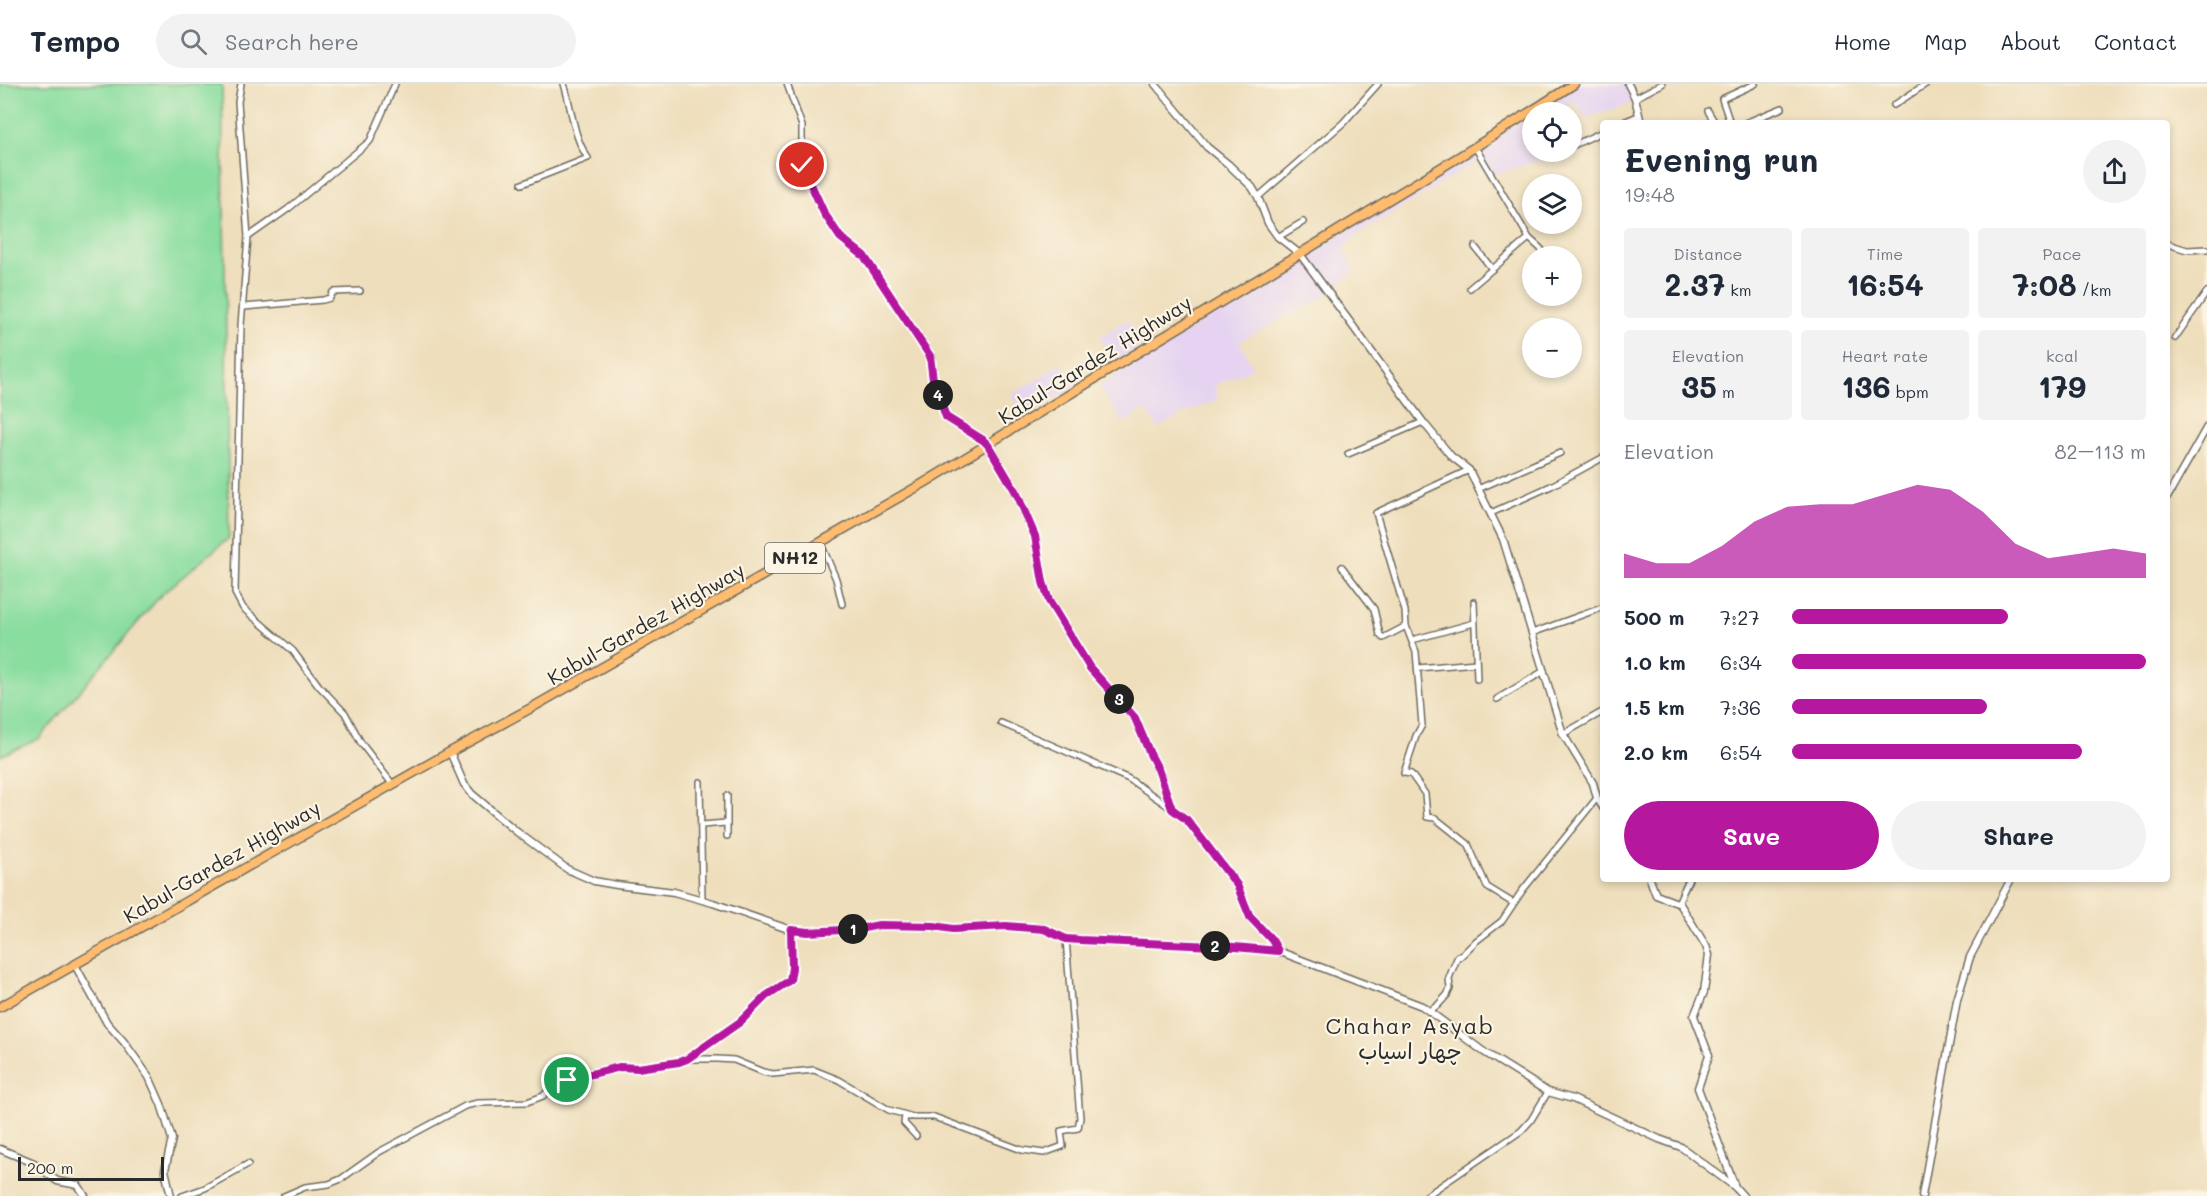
<!DOCTYPE html>
<html lang="en">
<head>
<meta charset="utf-8">
<style>
	body { margin:0; font-family:Mali,"Playpen Sans Arabic",sans-serif; background:#f2f2f3; color:#1f2937; height:100vh; display:flex; flex-direction:column; font-size:22px; white-space:nowrap }
	* { box-sizing:border-box; margin:0 }
	p { font-size:20px; color:#747a83 }
	.icon { flex:none; width:33px; height:33px; fill:none; stroke:currentColor; stroke-width:2; stroke-linecap:round; stroke-linejoin:round }
	.map { position:relative; flex:1; overflow:hidden }
	.panel { position:absolute; left:1600px; top:36px; width:570px; height:762px; display:flex; flex-direction:column; background:#fff; border-radius:6px; box-shadow:0 3px 9px #0003 }
	.panel>* { flex:none }
	.tools { position:absolute; left:1522px; top:18px; display:grid; gap:12px }
	.tools a { display:grid; place-items:center; width:60px; height:60px; border-radius:50%; background:#fff; box-shadow:0 3px 9px #0003; font-size:30px }
	.scale { position:absolute; left:18px; bottom:15px; width:146px; box-sizing:border-box; padding-left:6px; border:3px solid #2b2b2b; border-top:0; font-size:16px; line-height:21px; white-space:nowrap; color:#2b2b2b; -webkit-text-stroke:4px #fcf5e5; paint-order:stroke }
	.pin { position:absolute; display:grid; place-items:center; width:51px; height:51px; color:#fff; margin:-26px; border:3px solid #fff; border-radius:50%; box-shadow:0 2px 6px #0007 }
	.km { position:absolute; width:30px; height:30px; margin:-15px; border-radius:50%; background:#222; color:#fff; font-size:16px; line-height:30px; text-align:center }
	.round { display:grid; place-items:center; flex:none; width:63px; height:63px; border-radius:32px; background:#f2f2f3 }
	.overview { display:flex; align-items:center; justify-content:space-between; height:102px; padding:0 24px }
	h1 { font-size:33px; font-weight:700; line-height:45px }
	.metrics { display:grid; grid-template-columns:repeat(3,1fr); gap:9px; height:102px; padding:6px 24px }
	.metrics div { display:grid; align-content:center; border-radius:6px; background:#f2f2f3; text-align:center }
	.metrics b { font-size:30px; font-weight:700 }
	.metrics small { font-size:16px; font-weight:400 }
	.metrics p { font-size:16px }
	.chart { height:168px; padding:12px 24px }
	.chart p { display:flex; justify-content:space-between }
	.chart svg { width:100%; height:108px; margin-top:6px; fill:#b5179e; opacity:.7 }
	.primary-button { display:flex; gap:12px; margin-top:auto; padding:12px 24px }
	.primary-button a { flex:1; height:69px; border-radius:36px; background:#b5179e; color:#fff; font-size:24px; font-weight:700; line-height:69px; text-align:center }
	.primary-button a+a { background:#f2f2f3; color:#1f2937 }
	ul { padding:0 24px; list-style:none; font-size:20px }
	li { display:grid; grid-template-columns:96px 72px 1fr; align-items:center; height:45px }
	li i { height:15px; border-radius:8px; background:#b5179e }
	header { display:flex; align-items:center; gap:36px; box-sizing:border-box; height:84px; padding:0 30px; background:#fff; border-bottom:2px solid #e0e1e3 }
	header strong { font-size:28px }
	nav { display:flex; gap:33px; margin-inline-start:auto; font-size:21px }
	.search { width:420px; height:54px; background:#f2f2f3; display:flex; align-items:center; gap:15px; box-sizing:border-box; padding:0 21px; border-radius:33px; color:#747a83; font-size:22px }
	.map>svg:first-child { display:block }
	.built { fill:#e5d3f1 }
	.green { fill:#89dd9f; stroke:#5a8465; stroke-width:1.5 }
	.lines { fill:none; stroke-linecap:round; stroke-linejoin:round }
	.minor-casing { stroke:#6f6a5e; stroke-width:8 }
	.tertiary-casing { stroke:#6f6a5e; stroke-width:9 }
	.trunk-casing { stroke:#6f6a5e; stroke-width:11 }
	.minor { stroke:#fff; stroke-width:5 }
	.tertiary { stroke:#fff; stroke-width:6 }
	.trunk { stroke:#fdbc70; stroke-width:8 }
	.route-casing { stroke:#fff; stroke-width:12 }
	.route { stroke:#b5179e; stroke-width:8 }
	.labels { text-anchor:middle; stroke-width:4.5; stroke-linejoin:round; paint-order:stroke }
	.shield { fill:#fcf5e5; stroke:#6a6863; stroke-width:1.5 }
	.shield-label { font-size:18px; font-weight:bold; fill:#2b2b2b }
	.street-label { font-size:20px; fill:#2b2b2b; stroke:#fcf5e5 }
	.quarter-label { font-size:22px; letter-spacing:1.5px; fill:#2b2b2b; stroke:#fcf5e5 }
</style>
</head>
<body>
<header>
<strong>Tempo</strong>
<div class="search"><svg class="icon" aria-label="search" viewBox="0 0 24 24"><circle cx="10" cy="10" r="6"/><path d="M15 15l6 6"/></svg>Search here</div>
<nav><a>Home</a><a>Map</a><a>About</a><a>Contact</a></nav>
</header>
<div class="map">
<svg width="2207" height="1112" viewBox="0 0 2207 1112">
	<rect width="100%" height="100%" fill="#fcf5e5"/>
	<filter id="ink" filterUnits="userSpaceOnUse"><feTurbulence type="fractalNoise" baseFrequency=".0167" numOctaves="2"/><feDisplacementMap in="SourceGraphic" scale="12" xChannelSelector="R" yChannelSelector="G"/><feConvolveMatrix kernelMatrix="1 2 1 2 8 2 1 2 1" color-interpolation-filters="sRGB"/></filter>
	<filter id="wash" filterUnits="userSpaceOnUse"><feTurbulence type="fractalNoise" baseFrequency=".008" numOctaves="4" result="noise"/><feDisplacementMap in="SourceGraphic" scale="24" xChannelSelector="R" yChannelSelector="G"/><feGaussianBlur stdDeviation="1.35" result="paint"/><feColorMatrix in="noise" values="0 0 0 0 0 0 0 0 0 0 0 0 0 0 0 0 0 1.4 0 .05"/><feComposite in="paint" operator="in"/></filter>
	<g filter="url(#wash)">
		<rect width="100%" height="100%" fill="#eedebc"/>
		<g class="built">
			<polygon points="1575,0 1629,0 1634,18 1586,34 1575,18 1554,28 1533,28 1533,68 1551,68 1554,72 1493,91 1480,75 1354,153 1343,165 1355,187 1323,213 1240,257 1253,284 1214,302 1218,314 1215,317 1187,328 1158,344 1145,325 1123,339 1099,303 1483,61"/>
			<polygon points="1127,236 1145,260 1117,277 1099,253"/>
			<polygon points="1060,280 1081,300 1025,331 1011,312"/>
		</g>
		<polygon class="green" points="0,0 222,0 229,454 161,511 39,655 0,672"/>
	</g>
	<g filter="url(#ink)">
		<g class="lines">
			<g class="minor-casing">
				<g id="minor">
					<polyline points="241,0 238,18 248,153 241,241 235,509 243,524 293,567 319,602 345,629 361,659 393,701"/>
					<polyline points="787,0 802,42 802,81 824,129 840,153 864,172 931,272 933,296 946,333 983,355 988,361"/>
					<polyline points="1635,14 1662,0"/>
					<polyline points="1894,21 1926,0"/>
					<polyline points="1708,27 1715,39"/>
					<polyline points="1621,39 1638,32"/>
					<polyline points="1730,39 1722,15 1755,0"/>
					<polyline points="1745,39 1782,24"/>
					<polyline points="1572,62 1604,47"/>
					<polyline points="1475,63 1529,154 1541,165"/>
					<polyline points="1555,68 1556,68"/>
					<path d="M522,100l66,-26c-15,-21 -16,-49 -24,-74"/>
					<polyline points="1258,113 1343,39 1378,0"/>
					<polyline points="248,153 288,125 370,57 395,0"/>
					<polyline points="1278,153 1303,138"/>
					<polyline points="2168,160 2187,166 2207,165"/>
					<polyline points="1475,163 1492,185"/>
					<polyline points="1470,204 1529,154"/>
					<polyline points="244,223 323,216 330,214 333,208 360,207"/>
					<polyline points="2175,254 2207,208"/>
					<polyline points="1348,370 1423,338"/>
					<polyline points="1478,405 1560,369"/>
					<polyline points="1491,429 1551,402 1604,373"/>
					<polyline points="821,460 836,495 842,520"/>
					<polyline points="1342,483 1374,525 1380,551 1383,554 1406,542 1405,527 1376,429 1469,386"/>
					<polyline points="1474,518 1477,595"/>
					<polyline points="1406,542 1416,568 1422,641 1416,652 1404,689 1411,690 1425,710 1427,733 1435,734 1468,760 1487,803 1513,819"/>
					<polyline points="1532,549 1604,523"/>
					<polyline points="1412,556 1474,539"/>
					<polyline points="1418,584 1476,579"/>
					<polyline points="1497,615 1544,587"/>
					<polyline points="1001,639 1129,695 1171,724"/>
					<polyline points="1563,650 1604,627"/>
					<polyline points="700,698 702,816"/>
					<polyline points="727,712 727,752"/>
					<polyline points="702,741 726,739"/>
					<polyline points="1678,819 1689,795"/>
					<polyline points="1429,927 1438,921 1447,911 1450,905 1449,894 1458,872 1460,873 1476,857 1502,837 1522,807 1597,714"/>
					<polyline points="687,975 740,938 766,912 790,896 792,884 791,846"/>
					<polyline points="909,1033 905,1032 904,1039 916,1052"/>
					<polyline points="182,1112 205,1104 248,1080"/>
					<polyline points="284,1112 305,1103 329,1100 341,1095 379,1068 465,1022 478,1019 527,1018 543,1012 552,1003 567,996 620,983 638,984 679,978 687,975 717,975 734,976 763,988 773,990 814,986 839,996 889,1026 913,1033 934,1033 1022,1066 1044,1069 1063,1062 1061,1047 1078,1044 1080,1034 1066,855"/>
					<polyline points="1426,1112 1521,1047 1531,1036 1548,1008"/>
				</g>
			</g>
			<g class="tertiary-casing">
				<g id="tertiary">
					<polyline points="1155,0 1207,63 1228,80 1252,103 1258,113 1268,139 1278,153 1300,170 1423,338 1451,372 1469,386 1503,455 1563,650 1593,699 1597,714 1604,725"/>
					<polyline points="1628,0 1635,14 1641,39"/>
					<polyline points="988,361 1017,410 1035,452 1043,498 1049,517 1090,584 1135,635 1150,670 1158,685 1172,725 1187,736 1208,763 1237,801 1250,833 1272,856 1278,867"/>
					<polyline points="2168,412 2207,343"/>
					<polyline points="450,668 464,700 472,710 517,748 567,785 594,797 617,801 674,808 713,819 791,846 808,848 859,845 879,841 934,842 953,845 1006,842 1043,845 1066,855 1080,856 1235,863 1278,867 1422,922 1484,968 1548,1008 1573,1015 1659,1055 1681,1063 1735,1103 1743,1112"/>
					<polyline points="1650,795 1656,811 1680,820 1706,862 1709,871 1704,908 1694,932 1709,971 1698,1004 1735,1103"/>
					<polyline points="75,881 107,939 124,958 149,993 161,1020 172,1055 165,1086 171,1112"/>
					<polyline points="0,1065 34,1079 57,1097 78,1101 85,1112"/>
					<polyline points="1922,1112 1957,916 1970,873 2011,795"/>
				</g>
			</g>
			<g class="trunk-casing">
				<polyline id="trunk" points="0,923 450,668 533,623 924,399 1475,63 1574,0"/>
			</g>
			<use href="#minor" class="minor"/>
			<use href="#tertiary" class="tertiary"/>
			<use href="#trunk" class="trunk"/>
		</g>
	</g>
	<g class="lines" filter="url(#ink)">
		<g class="route-casing">
			<polyline id="route" points="567,996 620,983 638,984 679,978 687,975 740,938 766,912 790,896 792,884 791,846 808,848 859,845 879,841 934,842 953,845 1006,842 1044,845 1066,855 1080,856 1235,863 1278,867 1272,856 1250,833 1237,801 1208,763 1187,736 1172,725 1158,685 1150,670 1135,634 1090,584 1049,517 1043,498 1035,452 1017,410 988,361 983,356 946,333 933,296 930,272 864,172 840,153 824,129 802,81"/>
		</g>
		<use href="#route" class="route"/>
	</g>
	<g class="labels">
		<rect class="shield" x="765" y="459" width="60" height="30" rx="4.5"/>
		<g class="shield-label">
			<text x="795" y="480">NH12</text>
		</g>
		<g class="street-label">
			<text transform="translate(1095 276) rotate(-32)" y="7">Kabul-Gardez Highway</text>
			<text transform="translate(646 540) rotate(-30)" y="7">Kabul-Gardez Highway</text>
			<text transform="translate(222 778) rotate(-30)" y="7">Kabul-Gardez Highway</text>
		</g>
		<g class="quarter-label">
			<text x="1410" y="950">Chahar Asyab<tspan x="1410" dy="25">چهار اسیاب</tspan></text>
		</g>
	</g>
</svg>
<div class="tools">
<a><svg class="icon" aria-label="locate" viewBox="0 0 24 24"><circle cx="12" cy="12" r="6"/><path d="M12 2v4M12 18v4M2 12h4M18 12h4"/></svg></a>
<a><svg class="icon" aria-label="layers" viewBox="0 0 24 24"><path d="M12 4l9 5-9 5-9-5zM3 14l9 5 9-5"/></svg></a>
<a>+</a>
<a>−</a>
</div>
<div class="scale">200 m</div>
<div class="pin" style="left:567px;top:996px;background:#1e9e55"><svg class="icon" aria-label="arrive" viewBox="0 0 24 24"><path d="M6 21V4h12l-3 4 3 4H6"/></svg></div>
<div class="pin" style="left:802px;top:81px;background:#d93025"><svg class="icon" aria-label="check" viewBox="0 0 24 24"><path d="M5 12l5 5 9-10"/></svg></div>
<b class="km" style="left:853px;top:845px">1</b>
<b class="km" style="left:1215px;top:862px">2</b>
<b class="km" style="left:1119px;top:615px">3</b>
<b class="km" style="left:938px;top:311px">4</b>
<section class="panel">
<div class="overview"><div><h1>Evening run</h1><p>19:48</p></div><a class="round"><svg class="icon" aria-label="share" viewBox="0 0 24 24"><path d="M12 15V3M7 8l5-5 5 5M5 13v7h14v-7"/></svg></a></div>
<div class="metrics">
<div><p>Distance</p><b>2.37<small> km</small></b></div>
<div><p>Time</p><b>16:54</b></div>
<div><p>Pace</p><b>7:08<small> /km</small></b></div>
</div>
<div class="metrics">
<div><p>Elevation</p><b>35<small> m</small></b></div>
<div><p>Heart rate</p><b>136<small> bpm</small></b></div>
<div><p>kcal</p><b>179</b></div>
</div>
<div class="chart"><p><span>Elevation</span>82–113 m</p>
<svg viewBox="0 0 160 44" preserveAspectRatio="none"><path d="M0 44V34L10 38L20 38L30 31L40 21L50 15L60 14L70 14L80 10L90 6L100 8L110 17L120 30L130 36L140 34L150 32L160 34V44z"/></svg>
</div>
<ul>
<li><b>500 m</b>7:27<i style="width:61%"></i></li>
<li><b>1.0 km</b>6:34<i style="width:100%"></i></li>
<li><b>1.5 km</b>7:36<i style="width:55%"></i></li>
<li><b>2.0 km</b>6:54<i style="width:82%"></i></li>
</ul>
<div class="primary-button"><a>Save</a><a>Share</a></div>
</section>
</div>
</body>
</html>
